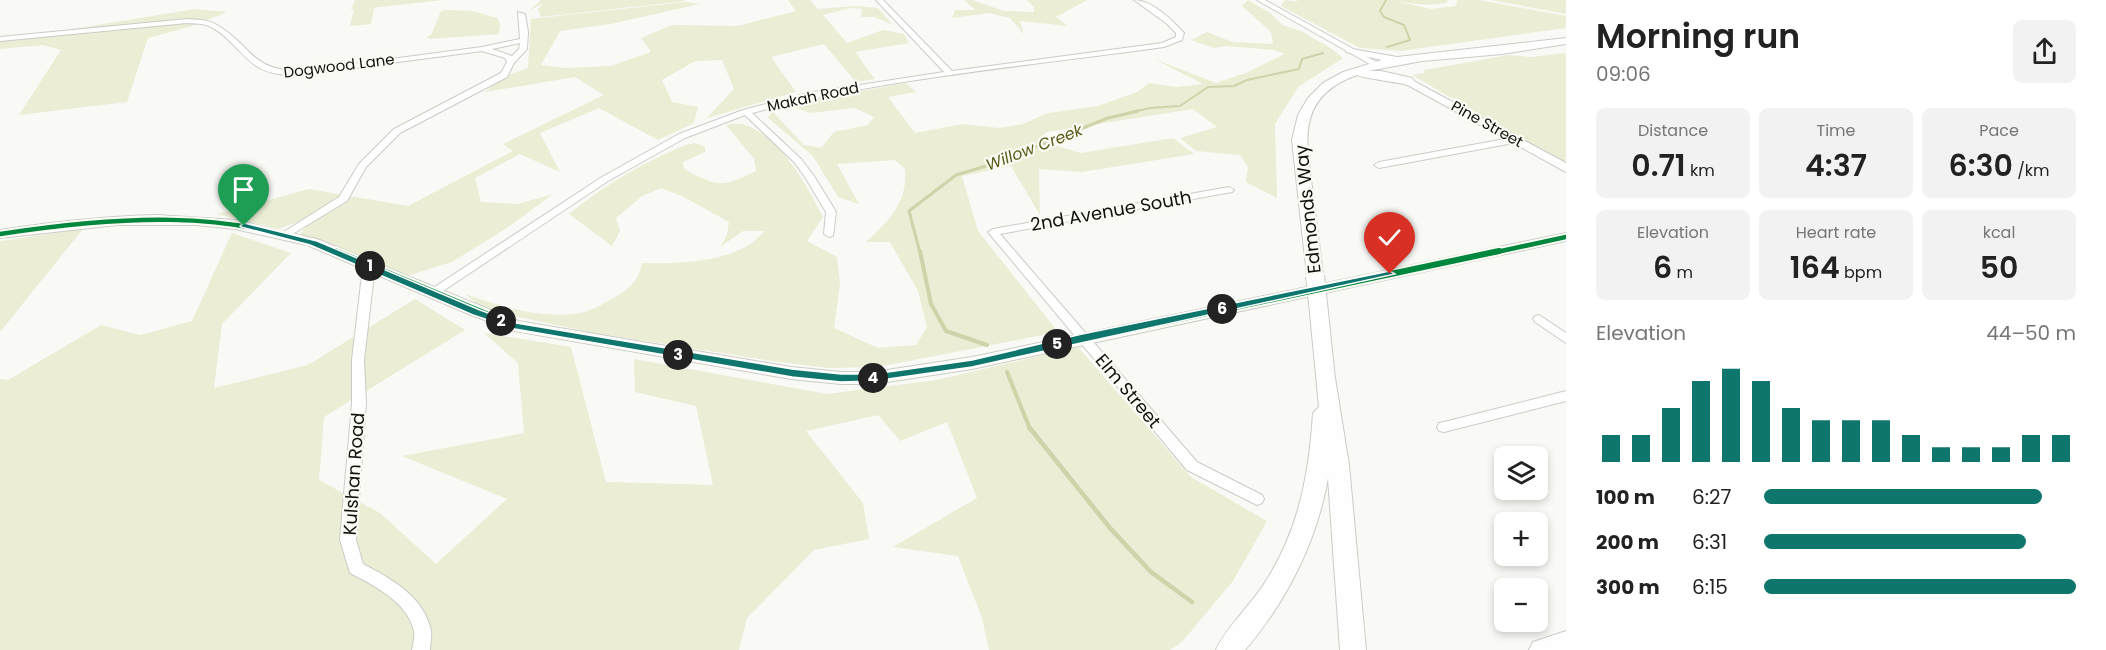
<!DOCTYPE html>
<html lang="en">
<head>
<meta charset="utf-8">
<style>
	body { margin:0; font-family:Poppins,sans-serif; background:#f2f2f2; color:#222; height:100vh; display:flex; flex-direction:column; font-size:22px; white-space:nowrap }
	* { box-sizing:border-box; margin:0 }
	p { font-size:20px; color:#767676 }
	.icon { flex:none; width:33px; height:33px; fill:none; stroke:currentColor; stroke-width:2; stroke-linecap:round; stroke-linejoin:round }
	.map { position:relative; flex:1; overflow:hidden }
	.sheet { display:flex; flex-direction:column; background:#fff; width:540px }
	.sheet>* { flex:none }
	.buttons { position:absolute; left:1494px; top:446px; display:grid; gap:12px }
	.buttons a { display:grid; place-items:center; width:54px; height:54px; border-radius:9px; background:#fff; box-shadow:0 3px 9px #0003; font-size:30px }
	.pin { position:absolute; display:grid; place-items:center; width:51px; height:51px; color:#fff; margin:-62px -26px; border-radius:50% 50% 50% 0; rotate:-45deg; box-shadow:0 0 6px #0007 }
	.pin .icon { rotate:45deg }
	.km { position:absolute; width:30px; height:30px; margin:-15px; border-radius:50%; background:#222; color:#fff; font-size:16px; line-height:30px; text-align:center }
	.round { display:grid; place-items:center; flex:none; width:63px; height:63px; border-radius:9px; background:#f2f2f2 }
	.head { display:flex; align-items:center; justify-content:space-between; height:102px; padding:0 30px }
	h1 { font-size:33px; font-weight:600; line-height:45px }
	.metrics { display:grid; grid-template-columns:repeat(3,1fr); gap:9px; height:102px; padding:6px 30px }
	.metrics div { display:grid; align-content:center; border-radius:9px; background:#f2f2f2; text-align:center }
	.metrics b { font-size:30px; font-weight:600 }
	.metrics small { font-size:16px; font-weight:400 }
	.metrics p { font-size:16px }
	.chart { height:168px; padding:12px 30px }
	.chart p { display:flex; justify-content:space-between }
	.chart svg { width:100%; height:108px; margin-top:6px; stroke:#0f766e; stroke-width:6 }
	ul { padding:0 30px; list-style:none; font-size:20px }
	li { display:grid; grid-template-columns:96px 72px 1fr; align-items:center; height:45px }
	li i { height:15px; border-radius:8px; background:#0f766e }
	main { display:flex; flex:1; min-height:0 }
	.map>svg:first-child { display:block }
	.green { fill:#ecedd5 }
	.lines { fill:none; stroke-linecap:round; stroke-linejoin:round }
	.stream-far3 { stroke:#d0d2a9; stroke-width:2 }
	.stream-far2 { stroke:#d0d2a9; stroke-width:3 }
	.stream-far1 { stroke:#d0d2a9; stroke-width:4 }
	.stream { stroke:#d0d2a9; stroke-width:4.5 }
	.street-casing { stroke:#cbcbc7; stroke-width:2 }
	.secondary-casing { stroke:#cbcbc7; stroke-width:2 }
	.primary-casing { stroke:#cbcbc7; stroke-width:2 }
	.street { fill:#fefefe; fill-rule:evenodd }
	.secondary { fill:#fefefe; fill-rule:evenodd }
	.primary { fill:#fefefe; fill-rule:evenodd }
	.primary-bridge-casing { stroke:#cbcbc7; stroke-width:20; stroke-linecap:butt }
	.primary-bridge { stroke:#fefefe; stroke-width:18 }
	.cycleway-far1-casing { stroke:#fafbf3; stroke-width:8 }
	.cycleway-casing { stroke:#fafbf3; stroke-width:10 }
	.cycleway-far1 { stroke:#00873e; stroke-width:4.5 }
	.cycleway { stroke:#00873e; stroke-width:6 }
	.route { fill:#0f766e; stroke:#fff; stroke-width:1.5 }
	.labels { text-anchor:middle; stroke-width:4.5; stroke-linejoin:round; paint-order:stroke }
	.far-street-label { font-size:15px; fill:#10100e; stroke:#fafbf3 }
	.far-water-label { font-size:16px; font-style:italic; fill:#5b5b1c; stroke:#fafbf3 }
	.street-label { font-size:18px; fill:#10100e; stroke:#fafbf3 }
</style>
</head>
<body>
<main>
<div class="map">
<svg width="1566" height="650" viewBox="0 0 1566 650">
	<rect width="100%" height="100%" fill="#f9f9f5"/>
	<g class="green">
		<polygon points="355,0 443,0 362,9 374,8 371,24 350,26 354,10 351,10"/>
		<polygon points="541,0 684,0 685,1 541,17 538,10 542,3 528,12"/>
		<polygon points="788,0 810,0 818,9 856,6 878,8 893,25 875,17 861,17 862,9 850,8 823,15 847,43 883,30 904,34 909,43 855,52 875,79 856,82 824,44 771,57 796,92 707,118 734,89 722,60 695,61 662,80 672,102 698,107 694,123 658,140 599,108 540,133 560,172 520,154 475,178 481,202 518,204 553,194 507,228 452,262 407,276 299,236 306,227 297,222 278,229 217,214 309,189 408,206 513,151 503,144 604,95 575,77 485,92 506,76 528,68 531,19 685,2 700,4 611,24 560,31 541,65 565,68 611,66 651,52 641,38 672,25 738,26 796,11"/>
		<polygon points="964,0 972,0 1004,11 1034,12 1034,7 1027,0 1087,0 1056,17 1068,26 1020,21 1024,34 1010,18 989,13 952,18 955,10 975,10"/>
		<path d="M1248,0l22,13 14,13 17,5 31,18 11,9 -45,29 -23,37 2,74 -31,-16 2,-15 -8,-12 -44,-4 -16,-13 37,-11 -24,-18 -146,23 -10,8 44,13 92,-15 21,16 -112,18 -43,-3 1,46 -29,-49 -49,10 16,55 80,101 -180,35 -50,1 -56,-7 -183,-29 -104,-22 -20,-16c36,13 91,30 128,15 7,-3 14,-8 21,-11 15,-9 25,-18 28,-35 37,1 98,0 122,-32h-21l-23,16 7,-12 2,-13 -47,-26 -21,-8 -19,8 -26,22 4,13 -8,15 -43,-32c35,-29 74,-51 116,-69l11,-2 9,4v5l-22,10 1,7c33,18 38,19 72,2l-2,-12 -28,-34c6,-1 13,-2 19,0 35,11 62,61 78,92l-16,24 30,16 3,26 -6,45 44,20 38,-3 11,-18 -9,-36 -28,-49h-24c23,-21 42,-40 39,-73l-10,-9 -58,4 22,40 -21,-7 -25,-41 -45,-38 4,-7 32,34 17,3 13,-16 34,-7 6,-8 -19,-9 -45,5 -16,-6 11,-6 101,-18 10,9 -28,5 27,36 48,-9 36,4 24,-4 25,-11 50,-7 39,-14 12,-9 27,4 27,-3 -49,-25 62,24 30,-10 39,-19 -11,-4 -48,-4 -12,2 -23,-8 16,-8 25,10 41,2 -2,-12 -29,-26z"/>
		<path d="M1285,0l14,2 -4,-2h153l-2,3c-17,3 -33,1 -50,-2l35,8 25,-3 1,-6h22l87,16v12l-165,23 -41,-3 -79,-42z"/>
		<polygon points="1491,0 1566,0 1566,14"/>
		<polygon points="195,9 227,12 189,27 148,38 127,102 19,115 61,50 43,45 0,49 0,41"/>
		<polygon points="446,10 472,11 497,18 500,24 499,34 430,39 426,37 431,35 441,11"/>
		<polygon points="1566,53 1566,165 1412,75 1425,73 1424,70 1509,55 1530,57"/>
		<polygon points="83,229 0,332 0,241"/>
		<polygon points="232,233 291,253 222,324 214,388 308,365 415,299 465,330 324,417 319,480 380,513 436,564 507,499 402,456 524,433 518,363 484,333 571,347 606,482 713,485 696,406 635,392 634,359 827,394 937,380 1078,347 1191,477 1267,521 1233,581 1182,642 1170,650 989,650 982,618 958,556 893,547 977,498 947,422 900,441 878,415 806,431 863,503 869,539 814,550 747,618 739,650 0,650 0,379 8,380 101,325 140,335 192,321"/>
	</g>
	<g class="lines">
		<g class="stream-far3">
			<polyline points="1386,0 1380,11 1384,17 1404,25 1410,40 1387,47"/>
			<polyline points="1132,112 1150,108 1180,106 1208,87 1234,86 1247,80 1299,69 1302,59 1323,53"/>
		</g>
		<polyline class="stream-far2" points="920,253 909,211 956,175 993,164 1108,118 1138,111"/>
		<g class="stream-far1">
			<polyline points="920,251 931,304 946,331 987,345"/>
			<polyline points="1007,372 1030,429"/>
		</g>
		<polyline class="stream" points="1029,427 1110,528 1151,572 1192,602"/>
		<g class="street-casing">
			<g id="street">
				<path d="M876,0h7l69,71 210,-28 14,-6v-4l-10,-10 -32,-23c18,0 38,20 50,33l-2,7 -18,7c-137,19 -277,31 -412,66l49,46 13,17 22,36 -3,24 -4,1 -5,-3 2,-22 -21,-35 -10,-14 -50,-48 -60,23 -77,43 -171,114h-8l-2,-3 175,-115 77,-43 64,-24 65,-17 136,-21z"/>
				<polygon points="1257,0 1265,0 1382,65 1375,67"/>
				<path d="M518,12l7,2 3,18 -1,17 -13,14 -7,14 -107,56 -34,34 -19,34 -61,37 -5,-3 1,-2 57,-36 20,-33 35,-35 107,-56 6,-11 -2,-4 -23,-7 -182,24c-14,0 -29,0 -42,-8 -18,-11 -31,-35 -52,-42 -6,-2 -13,-1 -19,-2l-187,18v-4l187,-18c9,1 20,0 28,5 37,20 34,47 85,47l182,-24 38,-8zM520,43l-1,6 -7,7 -20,-7z"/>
				<polygon points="1516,137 1519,138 1519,142 1379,168 1374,165 1379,162"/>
				<polygon points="1229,187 1234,190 1232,192 1000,234 1197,462 1262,495 1264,499 1262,503 1257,505 1187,470 988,232 993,229"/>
				<path d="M369,263l6,3 -11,94 2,43 -10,137 7,24c27,14 62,33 68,67 1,6 -1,13 -1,19h-18c1,-6 3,-13 2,-19 -6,-29 -41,-46 -64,-58l-10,-33 12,-137v-43l11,-94z"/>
				<polygon points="1539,315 1566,333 1566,343 1535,322 1533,319 1535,316"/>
				<polygon points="1566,391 1566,401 1444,432 1439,431 1437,427 1439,423 1444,422"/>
			</g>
		</g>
		<g class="secondary-casing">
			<g id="secondary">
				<polygon points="1408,78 1566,163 1566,172 1404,83 1404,79"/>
				<path d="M157,215l78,5 82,19 201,82 273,46 50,5h33l98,-15 594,-124v8l-594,128 -98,15h-33l-50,-5 -276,-48 -44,-16 -164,-70 -72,-16 -39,-4h-79l-117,13v-8c52,-8 104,-14 157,-15z"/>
				<polygon points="1566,631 1566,650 1529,650 1533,642"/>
			</g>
		</g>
		<g class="primary-casing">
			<g id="primary">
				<path d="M1566,38v6l-64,10 -80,7 -54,10h13l31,7 2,3 -6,4c-10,-3 -47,-7 -51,-10 -62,22 -51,67 -44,119 3,27 7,55 10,82l-2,4h-12l-2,-4 -15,-136 6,-25 10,-17 15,-15 20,-11 39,-12 -36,-8v-4l51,9z"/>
				<path d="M1318,297l6,2 3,4 8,75 14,87 17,185h-26l-12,-172c-11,63 -41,123 -83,172h-29c8,-19 33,-44 46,-63 36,-53 47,-111 51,-174l6,-6 -10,-104 3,-4z"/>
			</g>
		</g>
		<use href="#street" class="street"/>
		<use href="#secondary" class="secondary"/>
		<use href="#primary" class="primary"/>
		<g class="primary-bridge-casing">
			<polyline id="primary-bridge" points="1315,276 1318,303"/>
		</g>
		<use href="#primary-bridge" class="primary-bridge"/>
		<g class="cycleway-far1-casing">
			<g id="cycleway-far1">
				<path d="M0,234c112,-17 231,-27 338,19"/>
				<polyline points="1492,253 1566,237"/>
			</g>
		</g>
		<g class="cycleway-casing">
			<polyline id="cycleway" points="335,251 515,326 791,373 841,378 874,378 972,363 1499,251"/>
		</g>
		<use href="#cycleway-far1" class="cycleway-far1"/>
		<use href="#cycleway" class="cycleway"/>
	</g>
	<polygon class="route" points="244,223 317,241 480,310 516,323 792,369 841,374 874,374 972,360 1082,334 1390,271 1395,274 972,367 874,381 841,382 792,377 515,329 473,315 310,245 241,227 240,226"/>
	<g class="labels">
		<g class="far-street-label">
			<text transform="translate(339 66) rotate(-7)" y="5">Dogwood Lane</text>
			<text transform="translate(813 97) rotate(-12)" y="5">Makah Road</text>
			<text transform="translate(1487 124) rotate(29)" y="5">Pine Street</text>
		</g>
		<g class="far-water-label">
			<text transform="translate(1034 147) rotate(-21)" y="6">Willow Creek</text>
		</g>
		<g class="street-label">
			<text transform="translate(1308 209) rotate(-96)" y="6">Edmonds Way</text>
			<text transform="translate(1111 211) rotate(-10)" y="6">2nd Avenue South</text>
			<text transform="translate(1128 391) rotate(50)" y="6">Elm Street</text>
			<text transform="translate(354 474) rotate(-86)" y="6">Kulshan Road</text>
		</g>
	</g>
</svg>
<div class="buttons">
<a><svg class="icon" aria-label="layers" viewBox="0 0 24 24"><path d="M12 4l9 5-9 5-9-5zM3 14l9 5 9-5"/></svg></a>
<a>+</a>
<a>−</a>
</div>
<div class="pin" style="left:244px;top:226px;background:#1e9e55"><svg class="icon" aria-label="arrive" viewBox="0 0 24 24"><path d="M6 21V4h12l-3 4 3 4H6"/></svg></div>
<div class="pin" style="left:1390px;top:274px;background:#d93025"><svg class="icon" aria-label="check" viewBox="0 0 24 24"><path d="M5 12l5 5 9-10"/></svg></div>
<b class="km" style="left:370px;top:266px">1</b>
<b class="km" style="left:501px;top:321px">2</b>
<b class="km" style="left:678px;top:355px">3</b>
<b class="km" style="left:873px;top:378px">4</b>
<b class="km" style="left:1057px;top:344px">5</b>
<b class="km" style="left:1222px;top:309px">6</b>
</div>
<section class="sheet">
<div class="head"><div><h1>Morning run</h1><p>09:06</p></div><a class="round"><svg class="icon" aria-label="share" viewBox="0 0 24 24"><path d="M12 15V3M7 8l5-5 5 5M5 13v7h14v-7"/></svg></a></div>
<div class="metrics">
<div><p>Distance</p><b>0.71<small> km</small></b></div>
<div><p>Time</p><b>4:37</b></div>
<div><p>Pace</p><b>6:30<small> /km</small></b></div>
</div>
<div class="metrics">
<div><p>Elevation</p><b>6<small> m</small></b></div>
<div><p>Heart rate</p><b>164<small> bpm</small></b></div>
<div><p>kcal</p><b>50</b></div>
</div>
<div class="chart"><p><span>Elevation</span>44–50 m</p>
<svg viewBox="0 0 160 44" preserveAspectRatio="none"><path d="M5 44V33M15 44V33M25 44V22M35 44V11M45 44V6M55 44V11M65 44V22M75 44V27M85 44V27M95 44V27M105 44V33M115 44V38M125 44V38M135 44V38M145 44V33M155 44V33"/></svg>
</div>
<ul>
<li><b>100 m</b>6:27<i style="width:89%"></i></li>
<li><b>200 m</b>6:31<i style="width:84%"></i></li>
<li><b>300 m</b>6:15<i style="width:100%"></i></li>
</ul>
</section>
</main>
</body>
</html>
